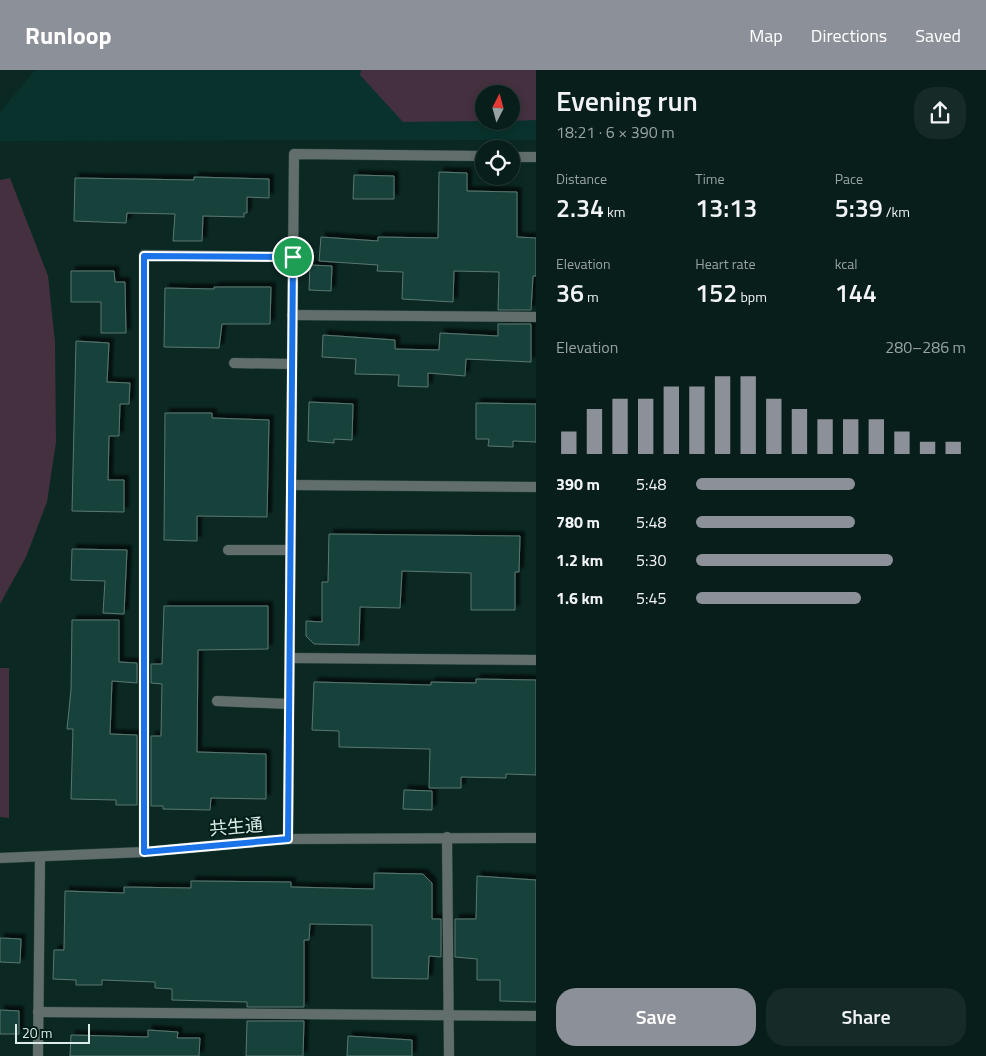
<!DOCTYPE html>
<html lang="en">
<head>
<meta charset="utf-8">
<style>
	body { margin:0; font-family:"Titillium Web","Noto Sans JP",sans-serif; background:#162b27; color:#f1f3f6; height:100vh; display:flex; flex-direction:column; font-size:19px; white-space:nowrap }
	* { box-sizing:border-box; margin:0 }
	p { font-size:16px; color:#98a2a2 }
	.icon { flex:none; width:28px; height:28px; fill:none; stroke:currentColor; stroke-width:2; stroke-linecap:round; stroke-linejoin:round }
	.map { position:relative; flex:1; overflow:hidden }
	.sheet { display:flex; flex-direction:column; background:#081e1a; width:450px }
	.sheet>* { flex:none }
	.needle { width:32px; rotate:6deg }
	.controls { position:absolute; left:475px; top:15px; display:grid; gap:10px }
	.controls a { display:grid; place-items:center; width:45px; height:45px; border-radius:50%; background:#081e1a; box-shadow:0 2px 8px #0003,0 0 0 1px #293c39; font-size:25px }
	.scale { position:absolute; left:15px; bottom:12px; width:75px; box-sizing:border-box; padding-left:5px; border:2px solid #dbebe7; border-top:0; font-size:14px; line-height:18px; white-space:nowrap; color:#dbebe7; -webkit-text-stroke:4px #021e19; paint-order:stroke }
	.pin { position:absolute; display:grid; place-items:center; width:42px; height:42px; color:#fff; margin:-21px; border:2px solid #fff; border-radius:50%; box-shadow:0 1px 5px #0007 }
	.round { display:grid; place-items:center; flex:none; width:52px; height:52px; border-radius:20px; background:#162b27 }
	.headline { display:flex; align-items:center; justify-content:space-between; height:85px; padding:0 20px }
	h1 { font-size:28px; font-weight:600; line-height:38px }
	.metrics { display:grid; grid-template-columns:repeat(3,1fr); gap:8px; height:85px; padding:5px 20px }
	.metrics div { display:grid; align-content:center }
	.metrics b { font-size:25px; font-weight:600 }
	.metrics small { font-size:14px; font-weight:400 }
	.metrics p { font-size:14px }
	.chart { height:140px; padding:10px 20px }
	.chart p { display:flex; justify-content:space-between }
	.chart svg { width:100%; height:90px; margin-top:5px; stroke:#8c9099; stroke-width:6 }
	.cta { display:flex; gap:10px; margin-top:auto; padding:10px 20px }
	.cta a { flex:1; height:58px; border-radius:20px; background:#8c9099; color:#fff; font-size:20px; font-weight:600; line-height:58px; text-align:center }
	.cta a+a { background:#162b27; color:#f1f3f6 }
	ul { padding:0 20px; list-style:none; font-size:16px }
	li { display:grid; grid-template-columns:80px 60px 1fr; align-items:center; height:38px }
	li i { height:12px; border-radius:6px; background:#8c9099 }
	header { display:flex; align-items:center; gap:30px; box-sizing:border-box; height:70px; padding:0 25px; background:#8c9099; color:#fff }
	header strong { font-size:24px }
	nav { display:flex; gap:28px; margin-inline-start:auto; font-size:18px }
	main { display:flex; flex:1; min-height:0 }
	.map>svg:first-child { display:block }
	.built { fill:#09322c; fill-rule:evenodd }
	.green { fill:#44303f }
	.building { fill:#18423a; stroke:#5a7771; filter:url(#shadow) }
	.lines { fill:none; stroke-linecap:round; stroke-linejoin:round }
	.service-casing { stroke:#28433e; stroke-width:11 }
	.minor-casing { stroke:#28433e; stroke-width:11 }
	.tertiary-casing { stroke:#28433e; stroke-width:11 }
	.service { stroke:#616e6b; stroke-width:10 }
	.minor { stroke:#616e6b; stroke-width:10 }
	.tertiary { stroke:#616e6b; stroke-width:10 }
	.route-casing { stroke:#fff; stroke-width:10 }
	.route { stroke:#1a73e8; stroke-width:6 }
	.labels { text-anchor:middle; stroke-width:4; stroke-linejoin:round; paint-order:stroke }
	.street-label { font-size:18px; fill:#dbebe7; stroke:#021e19 }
</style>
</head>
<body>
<header>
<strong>Runloop</strong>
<nav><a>Map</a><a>Directions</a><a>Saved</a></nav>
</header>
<main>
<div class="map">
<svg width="536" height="986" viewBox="0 0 536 986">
	<defs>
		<filter id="shadow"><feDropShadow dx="4.5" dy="-4.5" stdDeviation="1" flood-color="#0009"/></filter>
	</defs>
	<rect width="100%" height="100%" fill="#0b2823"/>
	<path class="built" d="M35,0h501v70l-536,1v-29zM484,24h27v27h-27z"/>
	<g class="green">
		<polygon points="361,0 536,0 536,50 511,51 511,24 484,24 484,51 403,52 360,5"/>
		<polygon points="10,108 48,206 55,272 56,372 47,432 26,487 0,534 0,110"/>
		<polygon points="0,598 9,598 9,748 0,747"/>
	</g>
	<g class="building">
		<polygon points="439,102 467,103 467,121 517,122 517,167 536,168 536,206 533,206 531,240 498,240 499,202 454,201 453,232 402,229 403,202 377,201 378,195 319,191 321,167 378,171 378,167 438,168"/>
		<polygon points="354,105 394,106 394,129 353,129"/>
		<polygon points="194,107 269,109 269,128 247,127 247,143 244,143 244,147 203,146 202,171 173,171 175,144 127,143 126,153 74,151 75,108 194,110"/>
		<polygon points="310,195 332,196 331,221 309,220"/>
		<polygon points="71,201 114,201 115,212 125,212 126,263 101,263 101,232 71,232"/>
		<polygon points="214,217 271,217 270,254 222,254 219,278 164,277 165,218 214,219"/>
		<polygon points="498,254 531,254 531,292 466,289 465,306 428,303 428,317 398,316 399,305 355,304 356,289 322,287 323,265 395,270 395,279 439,280 440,263 498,266"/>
		<polygon points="76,271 109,273 107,312 130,313 129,334 120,334 119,366 109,366 108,410 124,410 124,442 72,441"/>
		<polygon points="309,332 353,334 352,370 334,369 334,373 308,371"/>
		<polygon points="476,333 536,334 536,372 513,371 513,377 488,376 489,369 476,369"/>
		<polygon points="165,343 212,343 212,348 269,350 267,447 197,446 197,471 164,470"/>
		<polygon points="329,464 520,466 519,502 515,502 515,540 471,540 471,503 402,501 400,538 360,537 359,575 314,574 306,566 306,551 322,552 322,512 328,512"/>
		<polygon points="72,479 127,480 124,544 103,543 105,511 71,510"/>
		<polygon points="164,536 268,536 268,579 198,580 197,682 266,684 266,729 211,728 210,740 163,739 163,736 151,736 151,666 161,666 162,614 151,613 151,594 162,594"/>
		<polygon points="72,550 119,550 119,592 137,593 137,613 112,611 110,664 137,665 137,735 116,735 116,730 71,729 73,659 67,659 71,620"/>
		<polygon points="476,609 536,610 536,705 506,704 506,708 461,707 461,718 429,718 430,679 339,677 339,661 312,660 314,612 431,615 431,612 476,613"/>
		<polygon points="404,720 432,721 432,740 403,739"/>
		<polygon points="374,803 423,804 432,813 432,849 441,849 441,887 429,886 428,909 372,908 372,855 310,854 309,870 304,870 304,937 247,937 247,932 172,930 172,919 155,918 155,912 102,910 102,915 76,915 76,910 53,909 54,880 64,880 65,821 124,823 124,817 191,818 191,811 291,812 291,817 374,819"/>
		<polygon points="477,806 536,810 536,932 500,931 500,910 477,910 477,889 455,887 455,849 476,849"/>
		<polygon points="0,868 21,869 20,893 0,892"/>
		<polygon points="0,940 19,941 19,964 0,964"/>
		<polygon points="247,951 304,951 303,986 246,986"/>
		<polygon points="148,960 178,962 177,968 200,968 199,986 70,986 71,965 148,967"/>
		<polygon points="348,966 412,970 412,986 347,986"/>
	</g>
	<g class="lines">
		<g class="service-casing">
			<g id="service">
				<polyline points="234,293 292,294"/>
				<polyline points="228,480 290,480"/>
				<polyline points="217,631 289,634"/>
			</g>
		</g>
		<g class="minor-casing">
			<g id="minor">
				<polyline points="511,87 536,87"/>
				<polyline points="292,245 536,247"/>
				<polyline points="291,415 536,417"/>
				<polyline points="290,588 536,590"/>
				<polyline points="447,767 449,986"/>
				<polyline points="288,769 294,84 484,86"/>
				<polyline points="144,782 144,185 293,187"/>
				<polyline points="38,942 536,946"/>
				<polyline points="38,986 40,787"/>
			</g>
		</g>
		<g class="tertiary-casing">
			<polyline id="tertiary" points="0,788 144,782 288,769 536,768"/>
		</g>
		<use href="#service" class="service"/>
		<use href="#minor" class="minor"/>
		<use href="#tertiary" class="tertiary"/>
	</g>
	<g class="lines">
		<g class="route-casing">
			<polygon id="route" points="144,186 293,187 288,769 144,782"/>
		</g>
		<use href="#route" class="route"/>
	</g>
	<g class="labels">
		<g class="street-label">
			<text transform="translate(236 757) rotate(-5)" y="6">共生通</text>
		</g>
	</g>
</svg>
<div class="controls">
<a><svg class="needle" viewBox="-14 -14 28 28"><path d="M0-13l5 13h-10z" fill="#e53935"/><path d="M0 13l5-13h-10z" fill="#98a2a2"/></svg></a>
<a><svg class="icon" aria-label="locate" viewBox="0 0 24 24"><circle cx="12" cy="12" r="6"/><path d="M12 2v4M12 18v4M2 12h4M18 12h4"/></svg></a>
</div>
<div class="scale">20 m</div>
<div class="pin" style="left:293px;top:187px;background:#1e9e55"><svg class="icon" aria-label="arrive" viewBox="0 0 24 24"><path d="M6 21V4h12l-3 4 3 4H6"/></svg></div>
</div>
<section class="sheet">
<div class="headline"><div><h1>Evening run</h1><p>18:21 · 6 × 390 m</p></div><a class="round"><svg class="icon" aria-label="share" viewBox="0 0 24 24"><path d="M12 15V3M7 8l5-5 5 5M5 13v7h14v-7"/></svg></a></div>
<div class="metrics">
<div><p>Distance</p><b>2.34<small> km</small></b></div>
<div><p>Time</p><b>13:13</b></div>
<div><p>Pace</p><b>5:39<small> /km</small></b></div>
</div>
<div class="metrics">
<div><p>Elevation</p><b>36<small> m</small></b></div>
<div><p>Heart rate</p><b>152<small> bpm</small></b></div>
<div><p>kcal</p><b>144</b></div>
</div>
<div class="chart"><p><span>Elevation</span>280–286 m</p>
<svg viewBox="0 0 160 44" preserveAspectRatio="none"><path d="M5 44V33M15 44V22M25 44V17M35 44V17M45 44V11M55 44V11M65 44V6M75 44V6M85 44V17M95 44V22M105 44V27M115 44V27M125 44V27M135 44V33M145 44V38M155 44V38"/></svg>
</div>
<ul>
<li><b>390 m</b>5:48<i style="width:59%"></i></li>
<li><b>780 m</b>5:48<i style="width:59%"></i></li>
<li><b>1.2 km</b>5:30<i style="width:73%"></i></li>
<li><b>1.6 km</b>5:45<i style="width:61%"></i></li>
</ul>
<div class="cta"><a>Save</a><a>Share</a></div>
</section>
</main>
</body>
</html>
